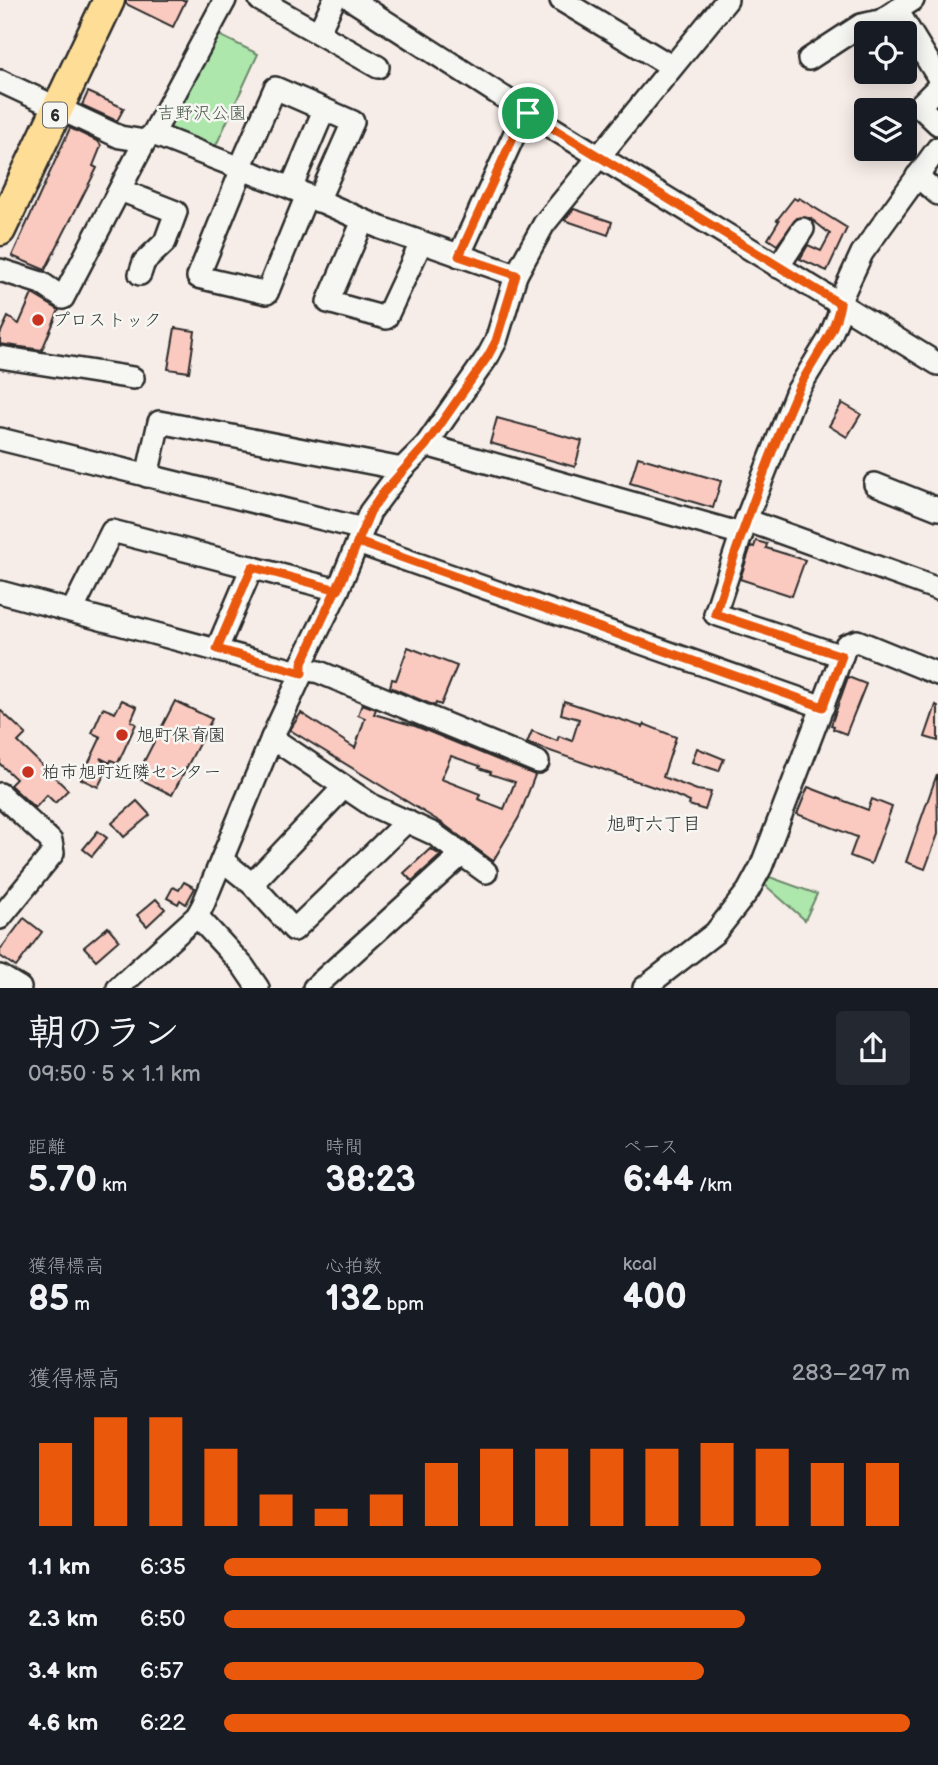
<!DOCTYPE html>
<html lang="ja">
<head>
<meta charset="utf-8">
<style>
	body { margin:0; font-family:"Balsamiq Sans","Klee One",sans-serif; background:#242831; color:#f1f3f6; height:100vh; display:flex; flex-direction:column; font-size:26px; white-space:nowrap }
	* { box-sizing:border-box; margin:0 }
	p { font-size:23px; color:#9ea1a6 }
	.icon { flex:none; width:38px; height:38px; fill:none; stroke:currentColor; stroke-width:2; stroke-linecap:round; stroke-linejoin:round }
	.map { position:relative; height:988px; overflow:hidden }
	.details { display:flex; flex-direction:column; background:#171b24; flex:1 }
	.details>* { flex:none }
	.buttons { position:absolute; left:854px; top:21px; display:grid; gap:14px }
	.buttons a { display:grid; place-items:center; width:63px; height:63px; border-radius:7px; background:#171b24; box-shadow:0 4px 18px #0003; font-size:35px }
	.pin { position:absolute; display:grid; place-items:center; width:60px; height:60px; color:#fff; margin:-30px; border:4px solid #fff; border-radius:50%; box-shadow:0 2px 7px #0007 }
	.round { display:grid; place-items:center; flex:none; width:74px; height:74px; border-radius:7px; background:#242831 }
	.summary { display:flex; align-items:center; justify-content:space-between; height:119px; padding:0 28px }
	h1 { font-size:38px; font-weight:600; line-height:52px }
	.metrics { display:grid; grid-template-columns:repeat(3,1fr); gap:10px; height:119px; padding:7px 28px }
	.metrics div { display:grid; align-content:center }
	.metrics b { font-size:35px; font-weight:600 }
	.metrics small { font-size:19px; font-weight:400 }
	.metrics p { font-size:19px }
	.chart { height:196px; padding:14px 28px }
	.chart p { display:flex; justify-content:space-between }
	.chart svg { width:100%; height:126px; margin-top:7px; stroke:#ea580c; stroke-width:6 }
	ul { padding:0 28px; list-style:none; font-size:23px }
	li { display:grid; grid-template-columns:112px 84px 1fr; align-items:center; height:52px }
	li i { height:18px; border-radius:9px; background:#ea580c }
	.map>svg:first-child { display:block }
	.green { fill:#ade7ac; stroke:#6c896c; stroke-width:2 }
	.building { fill:#facac0; stroke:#2b2b2b; stroke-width:2; fill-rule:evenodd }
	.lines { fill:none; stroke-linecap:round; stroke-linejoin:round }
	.minor-casing { stroke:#2b2b2b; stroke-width:26 }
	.highway-casing { stroke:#2b2b2b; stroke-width:35 }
	.minor { stroke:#f6f6f2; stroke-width:21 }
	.highway { stroke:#fedd96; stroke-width:30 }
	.route-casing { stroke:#fff; stroke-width:14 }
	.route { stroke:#ea580c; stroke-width:9 }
	.poi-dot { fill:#c8321e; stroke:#f6f6f2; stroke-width:2.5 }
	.labels { text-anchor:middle; stroke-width:5; stroke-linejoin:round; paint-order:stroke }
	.shield { fill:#f6f6f2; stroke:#686867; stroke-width:2 }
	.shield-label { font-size:16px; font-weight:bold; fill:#2b2b2b }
	.park-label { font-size:18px; fill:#4c5a4b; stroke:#f6f6f2 }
	.poi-label { font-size:18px; fill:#2b2b2b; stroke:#f6f6f2; text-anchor:start }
	.neighbourhood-label { font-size:19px; fill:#2b2b2b; stroke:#f6f6f2 }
</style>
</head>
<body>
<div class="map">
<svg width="938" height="988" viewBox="0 0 938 988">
	<rect width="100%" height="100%" fill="#f7ede8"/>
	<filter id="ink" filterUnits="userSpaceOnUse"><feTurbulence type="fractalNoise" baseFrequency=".0143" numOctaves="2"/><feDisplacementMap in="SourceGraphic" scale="14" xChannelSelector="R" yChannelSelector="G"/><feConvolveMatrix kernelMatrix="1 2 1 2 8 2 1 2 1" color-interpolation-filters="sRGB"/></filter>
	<g filter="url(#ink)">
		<g class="green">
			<polygon points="219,35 258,54 213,152 167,135 162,125"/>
			<polygon points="764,875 817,894 805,920 765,885"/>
		</g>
		<g class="building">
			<polygon points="126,0 186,0 173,27 126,4"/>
			<polygon points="88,92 124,108 117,121 82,105"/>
			<polygon points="70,128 99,142 101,146 93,166 97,168 45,270 12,256"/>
			<polygon points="794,198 797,200 799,198 847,228 827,271 800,259 808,245 821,251 830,234 810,218 797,218 777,245 768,239 779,221 777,220"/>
			<polygon points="574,209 612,222 608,235 564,220"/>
			<polygon points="32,294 59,310 42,350 0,344 0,334 8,317 19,324"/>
			<polygon points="175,328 195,331 189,372 168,369"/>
			<polygon points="842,403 861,414 847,437 829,426"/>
			<polygon points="497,418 582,441 575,467 490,443"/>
			<polygon points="638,457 721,481 713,508 630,483"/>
			<polygon points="756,541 767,544 766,548 805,560 792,596 740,579 751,546 754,547"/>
			<polygon points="408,647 457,666 441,705 436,703 435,706 390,687 392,679 396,680"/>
			<polygon points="848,677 866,684 846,734 833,729 834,726 831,725"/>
			<polygon points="122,700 137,707 131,721 136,724 118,763 111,760 110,763 100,758 108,767 98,787 81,779 101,737 92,733 103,708 115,713"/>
			<polygon points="175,701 212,719 172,795 136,777"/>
			<polygon points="564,701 643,727 644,724 676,737 663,777 697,790 711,792 705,810 689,805 690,802 665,791 527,743 532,731 557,741 559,736 572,741 579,719 561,714"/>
			<path d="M362,704l14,5 -2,5 41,12 120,49 -16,42 -26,44 -51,-38 -152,-93 11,-17 54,35 10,-30 -7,-3zM451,756l29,10 -1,2 12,4 -1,2 25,8 -11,27 -26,-10 2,-5 -39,-15z"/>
			<polygon points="936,705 938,706 938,741 925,737"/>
			<polygon points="0,710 26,734 18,742 68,790 55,803 47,795 35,808 10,785 16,779 0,764"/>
			<polygon points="697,748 724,759 719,771 692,762"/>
			<polygon points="937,774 938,834 925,869 906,862"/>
			<polygon points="808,787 868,810 872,799 892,807 871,864 850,856 857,837 797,814"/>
			<polygon points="137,801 150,815 124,837 112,823"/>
			<polygon points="98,831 107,838 92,856 83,849"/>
			<polygon points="430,849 441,855 412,881 404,873"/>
			<polygon points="184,882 195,888 186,904 180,900 178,904 167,898 173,887 179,890"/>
			<polygon points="156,899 165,909 147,926 137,915"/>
			<polygon points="24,918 42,932 16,967 0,956 0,950"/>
			<polygon points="108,927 119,940 96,960 84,947"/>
		</g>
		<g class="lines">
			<g class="minor-casing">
				<g id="minor">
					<polyline points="260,0 378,67"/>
					<polyline points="352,0 528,113 938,364"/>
					<polyline points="561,0 671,66"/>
					<polyline points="897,10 938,77"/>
					<polyline points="319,32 334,0"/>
					<polyline points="809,59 861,25 880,21 913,0"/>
					<polyline points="0,81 120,137 145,141"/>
					<polyline points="938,87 919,106 938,124"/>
					<polyline points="153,134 291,188 381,228 516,275"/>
					<polyline points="240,168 275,88 353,122 318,201"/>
					<polyline points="242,169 198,277 267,293 307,195"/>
					<polyline points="917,176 938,194"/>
					<polyline points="291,188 324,110"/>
					<polyline points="120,190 176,212 165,242 144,262 140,274"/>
					<polyline points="363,221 328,302 386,318 421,243"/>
					<polyline points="459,256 520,122 528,113"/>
					<polyline points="778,267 803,229"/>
					<polyline points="0,270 41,283 63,298 145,141 153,134 225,0"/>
					<polyline points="0,357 133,378"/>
					<polyline points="0,439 363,529"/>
					<polyline points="426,445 742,534"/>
					<polyline points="147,476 159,422 402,469"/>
					<polyline points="875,484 938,509"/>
					<polyline points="746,520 938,589"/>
					<polyline points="358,543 823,707"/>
					<polyline points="0,592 302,673 309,670 319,672 538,762"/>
					<polyline points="72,611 112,531 338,590"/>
					<polyline points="217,649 252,567"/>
					<polyline points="842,656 715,614 746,520 796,393 829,339 838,317 843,294 862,253 938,148"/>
					<polyline points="272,738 373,806 434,834 486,872"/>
					<polyline points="0,794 51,841 53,853 0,918"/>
					<polyline points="222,860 252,884 294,930 407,821"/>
					<polyline points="252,884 344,787"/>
					<polyline points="197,916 243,966 258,988"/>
					<polyline points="0,976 20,988"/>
					<polyline points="118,988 197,916 203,905 272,738 302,673 302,663 338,590 370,512 402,469 426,445 488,356 496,341 516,275 544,224 727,0"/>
					<polyline points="314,988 461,855"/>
					<polyline points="644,988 715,933 748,891 761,867 846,645 857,641 938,674"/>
				</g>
			</g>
			<g class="highway-casing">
				<polyline id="highway" points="0,230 109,0"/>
			</g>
			<use href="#minor" class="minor"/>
			<use href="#highway" class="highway"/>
		</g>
	</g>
	<g class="lines" filter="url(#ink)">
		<g class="route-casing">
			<path id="route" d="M528,113l-8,9 -61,134 57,19 -20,66 -8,15 -62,89 -43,48 -13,19 -32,78 -86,-23 -35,82 85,24v-10l56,-121 465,165 19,-51 -127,-42c24,-74 49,-147 80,-218 13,-32 39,-57 45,-92l-312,-191"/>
		</g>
		<use href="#route" class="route"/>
	</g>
	<g class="poi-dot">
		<circle cx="38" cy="320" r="7"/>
		<circle cx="122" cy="735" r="7"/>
		<circle cx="28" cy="772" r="7"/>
	</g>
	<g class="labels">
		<rect class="shield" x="43" y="102.5" width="24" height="25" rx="5"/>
		<g class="shield-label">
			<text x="55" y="121">6</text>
		</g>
		<g class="park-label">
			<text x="202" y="119">吉野沢公園</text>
		</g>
		<g class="poi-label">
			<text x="52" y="326">プロストック</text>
			<text x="136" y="741">旭町保育園</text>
			<text x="42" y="778">柏市旭町近隣センター</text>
		</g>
		<g class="neighbourhood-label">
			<text x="654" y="830">旭町六丁目</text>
		</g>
	</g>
</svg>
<div class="buttons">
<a><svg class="icon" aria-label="locate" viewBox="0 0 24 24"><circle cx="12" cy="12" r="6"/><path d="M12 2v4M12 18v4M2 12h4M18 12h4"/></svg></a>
<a><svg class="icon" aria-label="layers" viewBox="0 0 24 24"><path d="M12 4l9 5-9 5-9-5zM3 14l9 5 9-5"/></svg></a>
</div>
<div class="pin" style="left:528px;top:113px;background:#1e9e55"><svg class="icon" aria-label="arrive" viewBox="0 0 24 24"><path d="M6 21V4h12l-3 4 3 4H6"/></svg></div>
</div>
<section class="details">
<div class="summary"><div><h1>朝のラン</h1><p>09:50 · 5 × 1.1 km</p></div><a class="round"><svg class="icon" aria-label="share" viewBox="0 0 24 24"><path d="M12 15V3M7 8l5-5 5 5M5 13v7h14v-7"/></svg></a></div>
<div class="metrics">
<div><p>距離</p><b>5.70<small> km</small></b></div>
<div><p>時間</p><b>38:23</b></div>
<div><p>ペース</p><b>6:44<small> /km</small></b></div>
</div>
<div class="metrics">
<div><p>獲得標高</p><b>85<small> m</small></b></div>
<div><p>心拍数</p><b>132<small> bpm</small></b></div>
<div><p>kcal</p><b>400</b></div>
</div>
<div class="chart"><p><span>獲得標高</span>283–297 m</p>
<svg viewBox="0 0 160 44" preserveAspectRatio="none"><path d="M5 44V15M15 44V6M25 44V6M35 44V17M45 44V33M55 44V38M65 44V33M75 44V22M85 44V17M95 44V17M105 44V17M115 44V17M125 44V15M135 44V17M145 44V22M155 44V22"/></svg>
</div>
<ul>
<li><b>1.1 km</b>6:35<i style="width:87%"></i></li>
<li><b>2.3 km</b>6:50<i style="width:76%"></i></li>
<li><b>3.4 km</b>6:57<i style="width:70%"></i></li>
<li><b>4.6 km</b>6:22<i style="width:100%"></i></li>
</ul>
</section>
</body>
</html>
